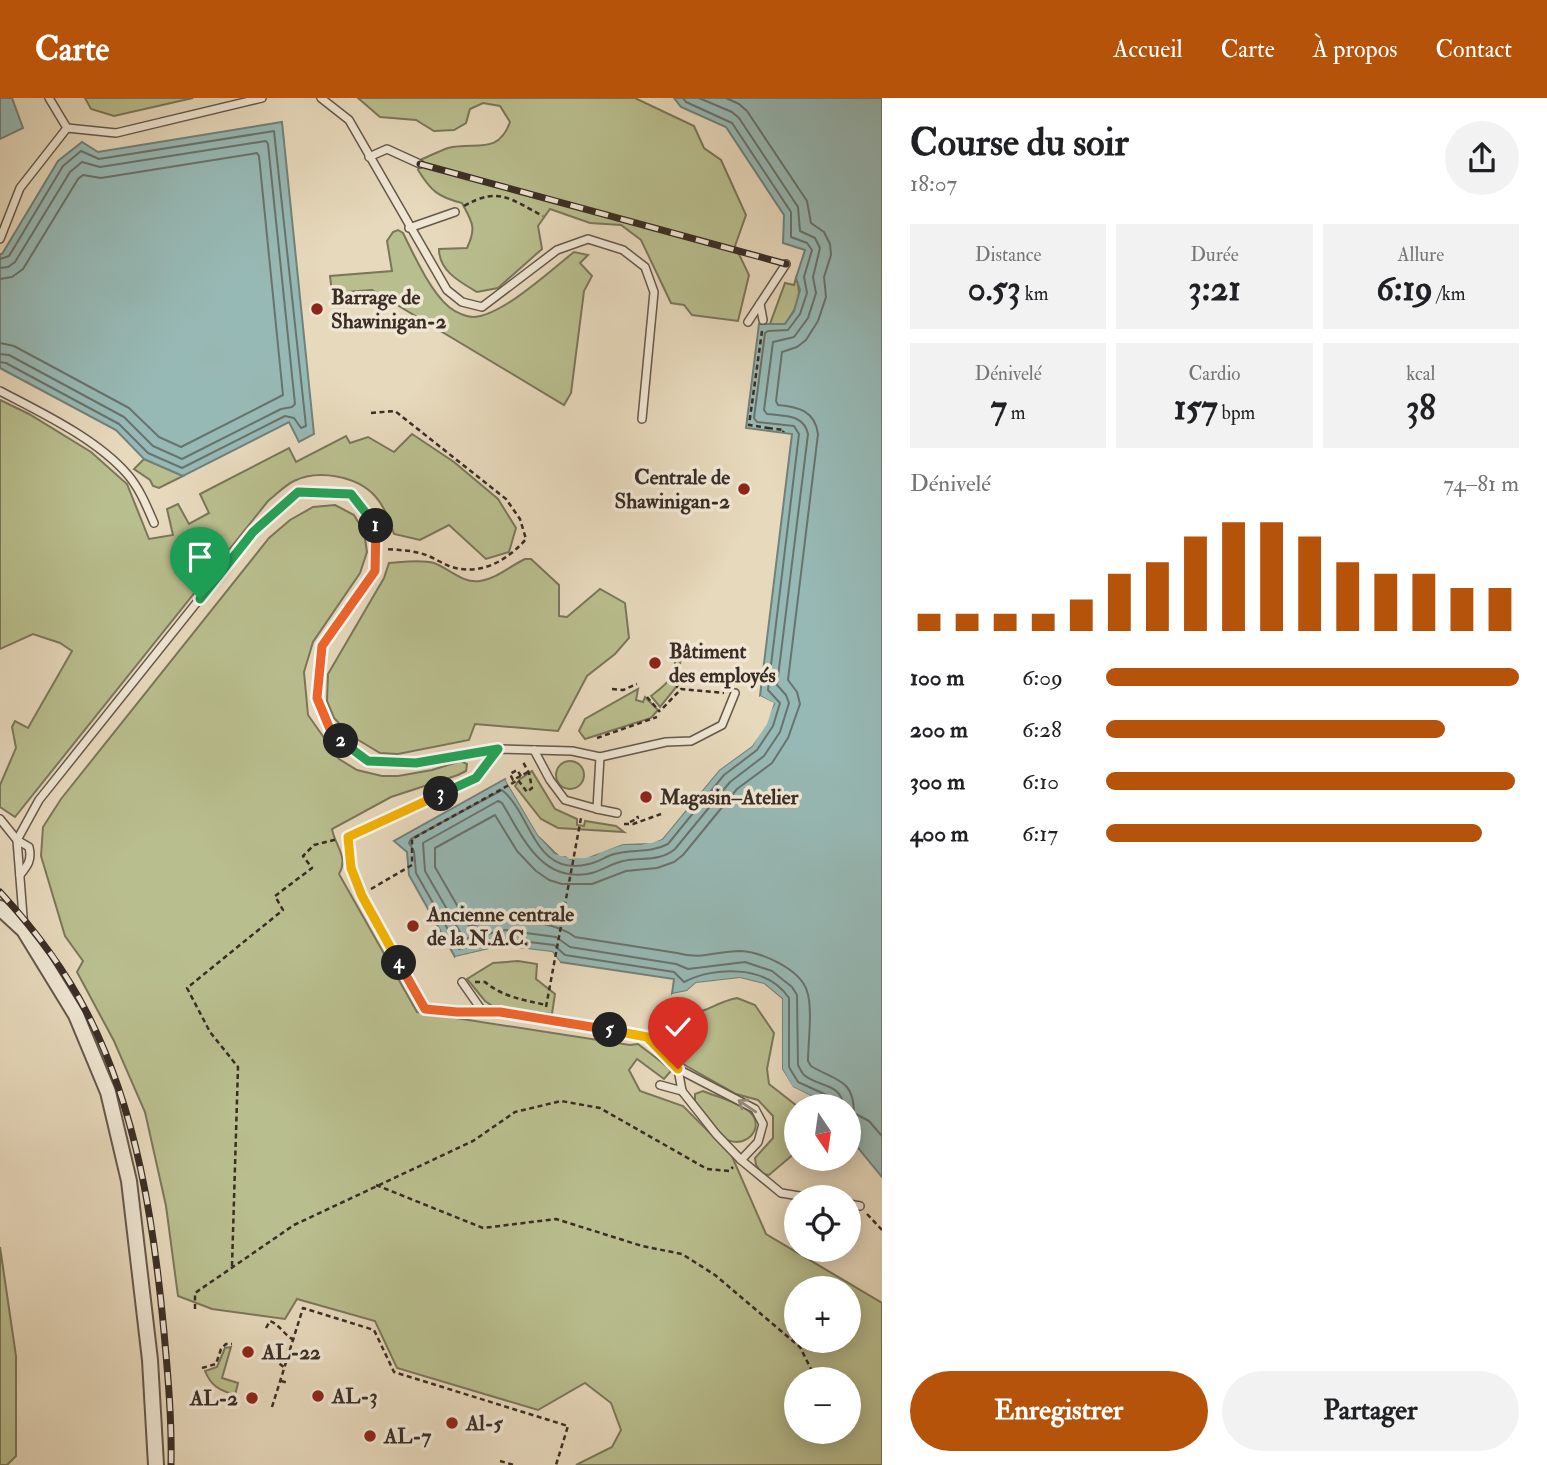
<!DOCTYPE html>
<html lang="fr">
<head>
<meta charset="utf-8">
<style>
	body { margin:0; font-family:"IM FELL Double Pica",serif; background:#f2f2f2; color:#202124; height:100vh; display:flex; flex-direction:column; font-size:26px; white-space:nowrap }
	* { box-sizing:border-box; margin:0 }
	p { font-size:23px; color:#757577 }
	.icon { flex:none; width:38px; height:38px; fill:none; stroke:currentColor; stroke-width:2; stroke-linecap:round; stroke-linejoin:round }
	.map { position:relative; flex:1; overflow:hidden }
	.side { display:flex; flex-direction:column; background:#fff; width:665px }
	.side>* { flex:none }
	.needle { width:46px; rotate:167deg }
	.tools { position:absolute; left:784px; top:996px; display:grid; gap:14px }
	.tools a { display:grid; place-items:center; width:77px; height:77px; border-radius:50%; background:#fff; box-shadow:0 4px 18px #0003; font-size:35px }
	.pin { position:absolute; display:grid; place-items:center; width:60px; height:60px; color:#fff; margin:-72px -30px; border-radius:50% 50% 50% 0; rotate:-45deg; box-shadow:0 0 7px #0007 }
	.pin .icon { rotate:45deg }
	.km { position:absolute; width:35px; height:35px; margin:-18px; border-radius:50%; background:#222; color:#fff; font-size:19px; line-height:35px; text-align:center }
	.round { display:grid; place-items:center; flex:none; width:74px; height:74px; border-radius:37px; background:#f2f2f2 }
	.summary { display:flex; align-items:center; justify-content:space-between; height:119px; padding:0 28px }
	h1 { font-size:38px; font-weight:800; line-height:52px }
	.metrics { display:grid; grid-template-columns:repeat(3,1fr); gap:10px; height:119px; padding:7px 28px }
	.metrics div { display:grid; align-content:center; border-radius:0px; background:#f2f2f2; text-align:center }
	.metrics b { font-size:35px; font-weight:800 }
	.metrics small { font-size:19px; font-weight:400 }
	.metrics p { font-size:19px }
	.chart { height:196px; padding:14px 28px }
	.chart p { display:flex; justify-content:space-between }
	.chart svg { width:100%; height:126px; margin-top:7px; stroke:#b45309; stroke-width:6 }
	.primary-button { display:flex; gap:14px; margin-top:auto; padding:14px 28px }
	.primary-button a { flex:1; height:80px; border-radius:42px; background:#b45309; color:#fff; font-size:28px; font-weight:800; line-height:80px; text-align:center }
	.primary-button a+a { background:#f2f2f2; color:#202124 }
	ul { padding:0 28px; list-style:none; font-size:23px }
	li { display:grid; grid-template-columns:112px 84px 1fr; align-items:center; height:52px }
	li i { height:18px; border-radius:9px; background:#b45309 }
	header { display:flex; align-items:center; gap:42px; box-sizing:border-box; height:98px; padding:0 35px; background:#b45309; color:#fff }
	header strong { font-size:33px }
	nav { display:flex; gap:38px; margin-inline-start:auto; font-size:24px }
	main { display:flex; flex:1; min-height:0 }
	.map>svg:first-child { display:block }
	.green { fill:#b9be8e; stroke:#7a765a; stroke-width:2; fill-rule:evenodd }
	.water { fill:#97b9b5; stroke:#72817b; stroke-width:2 }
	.pier { fill:#e7d9bc }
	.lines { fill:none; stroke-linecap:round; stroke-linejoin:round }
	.shore { stroke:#68736d; stroke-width:2 }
	.lane-casing { stroke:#65584b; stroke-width:10 }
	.street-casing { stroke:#65584b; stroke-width:18 }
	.path { stroke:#3a2d25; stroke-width:2.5; stroke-dasharray:5 3.5; stroke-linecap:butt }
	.lane { stroke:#efe6d3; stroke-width:7 }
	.street { stroke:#efe6d3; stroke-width:14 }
	.rail-casing { stroke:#3a2d25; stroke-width:7 }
	.rail { stroke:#efe6d3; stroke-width:4.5; stroke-dasharray:13; stroke-linecap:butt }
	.oneway { stroke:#948a7c }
	.split-1-casing { stroke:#fff; stroke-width:14 }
	.split-2-casing { stroke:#fff; stroke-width:14 }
	.split-3-casing { stroke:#fff; stroke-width:14 }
	.split-4-casing { stroke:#fff; stroke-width:14 }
	.split-5-casing { stroke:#fff; stroke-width:14 }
	.split-6-casing { stroke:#fff; stroke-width:14 }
	.split-1 { stroke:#22a559; stroke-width:9 }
	.split-2 { stroke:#f0652b; stroke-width:9 }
	.split-3 { stroke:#22a559; stroke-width:9 }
	.split-4 { stroke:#f5b400; stroke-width:9 }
	.split-5 { stroke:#f0652b; stroke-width:9 }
	.split-6 { stroke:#f5b400; stroke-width:9 }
	.poi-dot { fill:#8f2418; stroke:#efe6d3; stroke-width:2.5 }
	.labels { text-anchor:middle; stroke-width:7; stroke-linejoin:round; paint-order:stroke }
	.poi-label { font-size:21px; font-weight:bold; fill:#3a2d25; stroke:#efe6d3; text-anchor:start }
</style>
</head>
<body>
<header>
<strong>Carte</strong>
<nav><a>Accueil</a><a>Carte</a><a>À propos</a><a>Contact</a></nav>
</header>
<main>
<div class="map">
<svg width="882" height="1367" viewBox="0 0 882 1367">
	<rect width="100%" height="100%" fill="#e7d9bc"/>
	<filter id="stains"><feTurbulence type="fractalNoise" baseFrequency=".00286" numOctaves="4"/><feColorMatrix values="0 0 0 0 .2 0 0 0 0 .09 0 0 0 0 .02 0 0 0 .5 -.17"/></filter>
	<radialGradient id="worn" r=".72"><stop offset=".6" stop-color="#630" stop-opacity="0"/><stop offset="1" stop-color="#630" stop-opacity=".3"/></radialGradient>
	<g class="green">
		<polygon points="85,0 193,0 114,18 91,11"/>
		<path d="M358,0h277l59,28 10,22 17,12 25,55 -11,31 14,29 -11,46 -46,-6 -8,-10 -13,-2 -30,-63 -20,-15 -31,-2 -40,-14 -12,17 4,23 -44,39 -21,4c-17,-10 -38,-21 -38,-43l28,-1c10,-21 5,-26 -5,-45 -24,-6 -31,-12 -44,-33l4,-11c8,-3 17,-8 26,-11 27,-7 50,8 62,-26l-10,-16 -17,-3 -13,6 -4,14 -12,7 -20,1 -18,-11 -36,-3z"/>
		<path d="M398,132l5,3c11,22 27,58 46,74 6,5 17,10 25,10 29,-2 76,-46 100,-65l14,3 -8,8 12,13 -8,15 -13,102 -7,12 -192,-115 -40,3 -2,-17 62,-5 -5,-30 6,-9z"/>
		<path d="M796,180c7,19 1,30 -11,46h-15l15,-41 9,2z"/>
		<path d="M0,302l29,14 62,38 36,32 22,55 24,-4 -6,-26 11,-5 11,20 20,-11 -9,-19 89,-46 7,14 50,-26 4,7 18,-6 26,15 18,-18 42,28 44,37 18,29 -7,24 -23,7 -37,-34 -29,15 -26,-6c-5,-14 -9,-27 -19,-38 -18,-20 -57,-27 -81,-15 -9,4 -18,14 -26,20l-253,316 -15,-10v-22l16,-37 -4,-21 3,-6 13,7 44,-77 -12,-8 -27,-9 -33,15z"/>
		<polygon points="144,361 183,378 159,390 153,388 150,382 134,371"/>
		<path d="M335,407l19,10 10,17 3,20 -7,21 -47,69 -9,30 4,43 31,44 18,11 25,6h16l34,-6 29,-9 6,3 -1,7 -8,4 -67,22 -59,32c3,17 17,28 7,45l78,138 213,33 8,-1 30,23 3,4 -7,8 -27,-20 -8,11 11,21 43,15 48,48 35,80 116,69v162h-306l36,-18 9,-17 -10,-27 -26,-20 -47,27 -141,-42 -22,-47 -78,-22 -12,20 -73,-10 -34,-13 -12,-90 -21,-94 -31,-71 -37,-69 6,-11 -18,-25 -24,-80 2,-29 18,-28 208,-261 21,-18 23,-13zM796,1190h53v52h-53zM796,1281h53v53h-53z"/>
		<path d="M525,461h6l28,26v31l8,1 33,-28 25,14 4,35 -14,16 -28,22 -29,55 -83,-7 -6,16 -71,14 -18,-1 -30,-18 -16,-17 -7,-17 1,-27 56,-96 5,-15c14,-1 31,-4 45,0 14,5 29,21 46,18 16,-2 30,-15 45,-22z"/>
		<path d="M676,558l5,1 -4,29 -17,21 -9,-11c19,-15 22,-16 25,-40z"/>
		<polygon points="638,591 636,602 643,604 645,599 658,612 651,620 585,641 579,633 585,621"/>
		<circle cx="570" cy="677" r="14"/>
		<polygon points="532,673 555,711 577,721 577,727 584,728 585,723 616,728 624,734 558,730 541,721 515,688 520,681"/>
		<polygon points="518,863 537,866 536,881 555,896 552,916 494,909 485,903 467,881 493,865"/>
		<path d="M737,900l18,7 19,28 -7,36 2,15 28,22 -1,46 -27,23 -6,-1 -7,-9 -1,-7 18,-20v-22l-15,-16 -22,-6 -53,-30 -24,-22 -3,-12 11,1 4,-28c32,20 35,1 66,-5z"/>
		<path d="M703,993c14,6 36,11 47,21 17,17 -7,39 -26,26l-29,-37v-7z"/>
		<polygon points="0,1149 16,1258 16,1358 7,1367 0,1367"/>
		<path d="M231,1249l-9,31 16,5 -3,12c-16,-5 -24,-9 -30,-24l12,-4 8,-19z"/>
	</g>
	<g class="water">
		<polygon points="0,0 12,0 23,30 0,41"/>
		<polygon points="674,0 882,0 882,1079 849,1039 849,1008 831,1008 792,989 782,971 782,901 764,886 740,880 696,885 687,893 672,896 674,881 560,864 552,854 502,848 455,859 409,777 407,754 394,743 505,681 538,737 555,755 567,758 570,761 595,757 601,753 623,746 640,746 662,741 719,672 752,648 774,606 760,598 792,336 746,330 759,226 785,226 794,213 800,192 796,180 805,152 783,145 784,117 726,29 681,9"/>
		<polygon points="282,24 314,336 299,344 289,324 183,378 144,361 116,332 0,270 0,156 2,156 58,63 82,44 98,54"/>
	</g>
	<g class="pier">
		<polygon points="760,598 774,605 767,626 752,648 719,672 662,741 652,745 623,746 586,760 569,761 566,758 560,758 538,737 505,681 512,686 541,735 562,755 568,754 571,758 585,757 622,743 652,741 660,738 719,668 749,645 763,624 769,607 759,602"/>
		<polygon points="502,848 552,854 560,864 560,867 551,857 502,851 457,863 455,859"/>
		<polygon points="740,880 764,886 782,901 782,971 793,989 831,1008 825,1008 789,991 779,971 778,903 762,889 740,883 698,888 688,896 672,900 672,896 687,893 696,885"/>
	</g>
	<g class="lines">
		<g class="shore">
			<path d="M683,0l3,4 46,21 59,89v25l16,6 5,7 -8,27 3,16 -7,21 -12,16 -20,1 -3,2 -11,85 3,4 37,4 5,8 -31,256 12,13 -7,23 -16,24 -33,25 -56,69c-17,9 -36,5 -54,10 -9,3 -16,8 -25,10 -55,14 -57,-50 -87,-74l-91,49 -2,4 5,8 2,22 43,76 44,-10 51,6 11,10 109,17 10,10c31,-16 83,-17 105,16v69l9,15 33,15 3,9"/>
			<path d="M699,0l33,14 7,6 59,89 2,24 15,7 5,10 -7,29 3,16 -8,25 -14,19 -21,5 -9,68 3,4c17,2 37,0 41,20l-31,251 9,10 3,8 -9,29 -16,24 -34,26 -55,67c-15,13 -34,8 -52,12 -13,3 -23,11 -36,13 -47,7 -65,-38 -85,-71l-4,-2 -75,42 2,28 39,68 41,-9 51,7 14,10 106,17 12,5 57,-7 27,9 20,16 5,8 1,70c1,2 5,9 6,10 14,12 38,8 39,31"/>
			<path d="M726,0l13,6 8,7 60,90 4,22 13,9 6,12 1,11 -7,22 2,20 -8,24 -12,19 -9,7 -15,5 -6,49 2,4c21,2 37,6 40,29l-30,246 9,12 3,12 -12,34 -16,25 -35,26 -54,66 -9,7 -17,6 -31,3 -34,13h-30l-13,-4 -13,-9 -19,-20 -22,-36 -60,33v19l34,59c11,-1 22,-6 33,-6 21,-1 57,4 73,17l102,16c26,7 38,-2 63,-2 22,1 60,18 67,40 6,18 1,51 1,70l3,5c24,15 43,12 43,47l15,8 13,15"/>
			<polyline points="0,161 9,158 63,68 81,53 99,61 274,33 306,328 301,330 294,320 285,318 182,370 148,355 119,326 6,265 0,264"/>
			<polyline points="0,170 8,169 15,164 70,74 82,64 100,69 266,43 268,46 295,306 292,309 281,311 182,361 153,348 124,319 9,257 0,256"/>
			<polyline points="0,181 12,179 23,171 78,81 83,77 101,80 257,55 259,58 283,297 181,349 159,339 129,310 14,248 0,245"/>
		</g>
		<g class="lane-casing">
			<g id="lane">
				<polyline points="49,0 67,30"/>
				<polyline points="321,0 349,22 447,192 462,204 482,209 557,152 588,141 623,152 645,169 654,194 642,321"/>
				<polyline points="369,59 387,51 420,66"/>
				<polyline points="409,130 455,114"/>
				<polyline points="0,141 20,90 67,30 116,35 262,0"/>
				<polyline points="760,206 763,222"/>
				<polyline points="748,224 786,166"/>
				<path d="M0,293c42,22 97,48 128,84 12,14 19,32 26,48"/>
				<polyline points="498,652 476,680 348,739 351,770 362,798 425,911 457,914 500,914 647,939 678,971 755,1011 763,1026 758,1044 741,1062"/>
				<polyline points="534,652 550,682 565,702 597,711 600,659"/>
				<polyline points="597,711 617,715"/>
				<path d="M0,721l17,21 12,7c3,13 -1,18 -9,28"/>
				<polyline points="24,831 17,742 39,702 253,434 298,393 351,396 377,429 375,473 322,548 317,600 332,636 368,663 416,665 498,651 572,653 600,659 666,644 691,643 722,627 735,595"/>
				<polyline points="462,884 483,914"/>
				<polyline points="678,971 682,993 716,1036 741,1062 781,1095 806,1099"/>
				<polyline points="660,987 682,993"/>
				<polyline points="849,1106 860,1108"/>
			</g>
		</g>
		<g class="street-casing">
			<polyline id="street" points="0,810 24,832 76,917 108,994 129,1083 150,1262 156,1367"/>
		</g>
		<g class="path">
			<path d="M464,108c35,-20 46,-7 79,10"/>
			<polyline points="762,233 749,327 768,330 768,332"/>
			<path d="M371,315l24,-2 111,88 14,20 6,20c-19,22 -47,38 -77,27 -10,-4 -19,-11 -30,-13 -10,-3 -22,-3 -33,-4"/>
			<polyline points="768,330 784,332 783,334"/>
			<polyline points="678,585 677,589 681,591"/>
			<polyline points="612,591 623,592 637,586"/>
			<polyline points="647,599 660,614"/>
			<polyline points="663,610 681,591 724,595"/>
			<polyline points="597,640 657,619"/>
			<polyline points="521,678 517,672 510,676 513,682 528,674"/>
			<polyline points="630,724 638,720 637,718"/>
			<polyline points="624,726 633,726 661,716"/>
			<polyline points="371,791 412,767 412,741 518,682 527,694 532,690 529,675 523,664"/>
			<path d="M475,884h10c18,15 39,18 61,23"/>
			<polyline points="546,909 581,720"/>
			<polyline points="376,1087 483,1130 556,1121 642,1148 682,1156 715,1177 800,1249 816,1281"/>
			<polyline points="867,1116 882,1132"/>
			<polyline points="232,1168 238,969 210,934 187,890 283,812 275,798 312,770 303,758 314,747 338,741"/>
			<polyline points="195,1211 195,1195 294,1127 473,1043 515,1014 561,1003 600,1010 707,1071 729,1073 733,1069"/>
			<path d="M266,1230l4,-7c10,4 14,14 24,19"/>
			<polyline points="264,1259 277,1264 285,1270"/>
			<polyline points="202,1270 216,1266 221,1251 226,1246 232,1246"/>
			<polyline points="281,1283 289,1285"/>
			<polyline points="272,1309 303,1210 374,1232 394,1274 568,1328 556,1367"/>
			<polyline points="500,1363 514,1367"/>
		</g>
		<use href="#lane" class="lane"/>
		<use href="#street" class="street"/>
		<g class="rail-casing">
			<g id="rail">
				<polyline points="420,66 786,166"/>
				<path d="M0,794c34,37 64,76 87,121 50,97 67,211 77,319 4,44 8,89 7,133"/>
			</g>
		</g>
		<use href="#rail" class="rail"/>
	</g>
	<defs><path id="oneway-shaft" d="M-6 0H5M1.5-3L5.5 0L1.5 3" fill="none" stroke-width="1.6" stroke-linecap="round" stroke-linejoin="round" transform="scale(1.75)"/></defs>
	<use class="oneway" href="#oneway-shaft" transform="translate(747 1008) rotate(-146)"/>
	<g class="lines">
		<g class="split-1-casing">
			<polyline id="split-1" points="200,501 253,434 298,394 351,396 376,428"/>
		</g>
		<g class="split-2-casing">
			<polyline id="split-2" points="341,643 332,636 317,600 322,548 375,473 376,428"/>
		</g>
		<g class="split-3-casing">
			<polyline id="split-3" points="341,643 368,663 416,665 498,651 476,680 441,696"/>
		</g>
		<g class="split-4-casing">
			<polyline id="split-4" points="399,865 362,798 351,770 348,739 441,696"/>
		</g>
		<g class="split-5-casing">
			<polyline id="split-5" points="399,865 425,911 457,914 500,914 610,932"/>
		</g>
		<g class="split-6-casing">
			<polyline id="split-6" points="610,932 647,939 678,971"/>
		</g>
		<use href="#split-1" class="split-1"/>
		<use href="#split-2" class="split-2"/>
		<use href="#split-3" class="split-3"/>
		<use href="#split-4" class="split-4"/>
		<use href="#split-5" class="split-5"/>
		<use href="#split-6" class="split-6"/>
	</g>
	<g class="poi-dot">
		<circle cx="317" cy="211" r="7"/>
		<circle cx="744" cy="391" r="7"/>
		<circle cx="655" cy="565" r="7"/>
		<circle cx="646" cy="699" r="7"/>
		<circle cx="413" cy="828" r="7"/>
		<circle cx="248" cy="1254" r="7"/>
		<circle cx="318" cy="1298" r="7"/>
		<circle cx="252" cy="1300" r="7"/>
		<circle cx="452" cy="1325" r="7"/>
		<circle cx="370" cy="1338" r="7"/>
	</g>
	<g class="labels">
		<g class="poi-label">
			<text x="331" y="206">Barrage de<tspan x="331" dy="24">Shawinigan-2</tspan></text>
			<text x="730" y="386" text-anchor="end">Centrale de<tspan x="730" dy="24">Shawinigan-2</tspan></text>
			<text x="669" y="560">Bâtiment<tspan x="669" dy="24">des employés</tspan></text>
			<text x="660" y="706">Magasin–Atelier</text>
			<text x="427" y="823">Ancienne centrale<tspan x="427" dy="24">de la N.A.C.</tspan></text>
			<text x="262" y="1261">AL-22</text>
			<text x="332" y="1305">AL-3</text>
			<text x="238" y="1307" text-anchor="end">AL-2</text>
			<text x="466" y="1332">Al-5</text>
			<text x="384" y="1345">AL-7</text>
		</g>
	</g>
	<rect width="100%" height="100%" filter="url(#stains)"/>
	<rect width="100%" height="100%" fill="url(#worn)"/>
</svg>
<div class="tools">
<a><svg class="needle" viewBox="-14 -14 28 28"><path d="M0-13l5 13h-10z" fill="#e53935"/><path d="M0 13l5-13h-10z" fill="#757577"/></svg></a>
<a><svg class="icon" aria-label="locate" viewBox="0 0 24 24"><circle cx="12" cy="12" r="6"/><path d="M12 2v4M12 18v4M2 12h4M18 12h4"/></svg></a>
<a>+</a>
<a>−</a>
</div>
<div class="pin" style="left:200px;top:501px;background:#1e9e55"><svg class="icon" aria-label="arrive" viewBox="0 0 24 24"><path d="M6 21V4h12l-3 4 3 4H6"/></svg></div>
<div class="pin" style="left:678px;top:971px;background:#d93025"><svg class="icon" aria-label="check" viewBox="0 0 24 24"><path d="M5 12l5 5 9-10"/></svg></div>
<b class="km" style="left:376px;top:428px">1</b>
<b class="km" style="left:341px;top:643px">2</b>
<b class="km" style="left:441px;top:696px">3</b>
<b class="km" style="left:399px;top:865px">4</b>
<b class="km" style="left:610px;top:932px">5</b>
</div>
<section class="side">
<div class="summary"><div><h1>Course du soir</h1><p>18:07</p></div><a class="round"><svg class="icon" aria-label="share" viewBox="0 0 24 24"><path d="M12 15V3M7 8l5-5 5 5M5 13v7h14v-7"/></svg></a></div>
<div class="metrics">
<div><p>Distance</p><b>0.53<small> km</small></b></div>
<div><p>Durée</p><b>3:21</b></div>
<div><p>Allure</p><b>6:19<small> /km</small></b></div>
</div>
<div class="metrics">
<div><p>Dénivelé</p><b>7<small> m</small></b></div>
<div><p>Cardio</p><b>157<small> bpm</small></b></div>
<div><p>kcal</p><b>38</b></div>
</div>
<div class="chart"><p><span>Dénivelé</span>74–81 m</p>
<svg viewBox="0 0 160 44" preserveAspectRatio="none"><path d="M5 44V38M15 44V38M25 44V38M35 44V38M45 44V33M55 44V24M65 44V20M75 44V11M85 44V6M95 44V6M105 44V11M115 44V20M125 44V24M135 44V24M145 44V29M155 44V29"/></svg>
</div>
<ul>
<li><b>100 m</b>6:09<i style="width:100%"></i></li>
<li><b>200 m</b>6:28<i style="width:82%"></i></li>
<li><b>300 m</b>6:10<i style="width:99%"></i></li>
<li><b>400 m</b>6:17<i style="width:91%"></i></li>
</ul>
<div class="primary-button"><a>Enregistrer</a><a>Partager</a></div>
</section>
</main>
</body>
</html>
